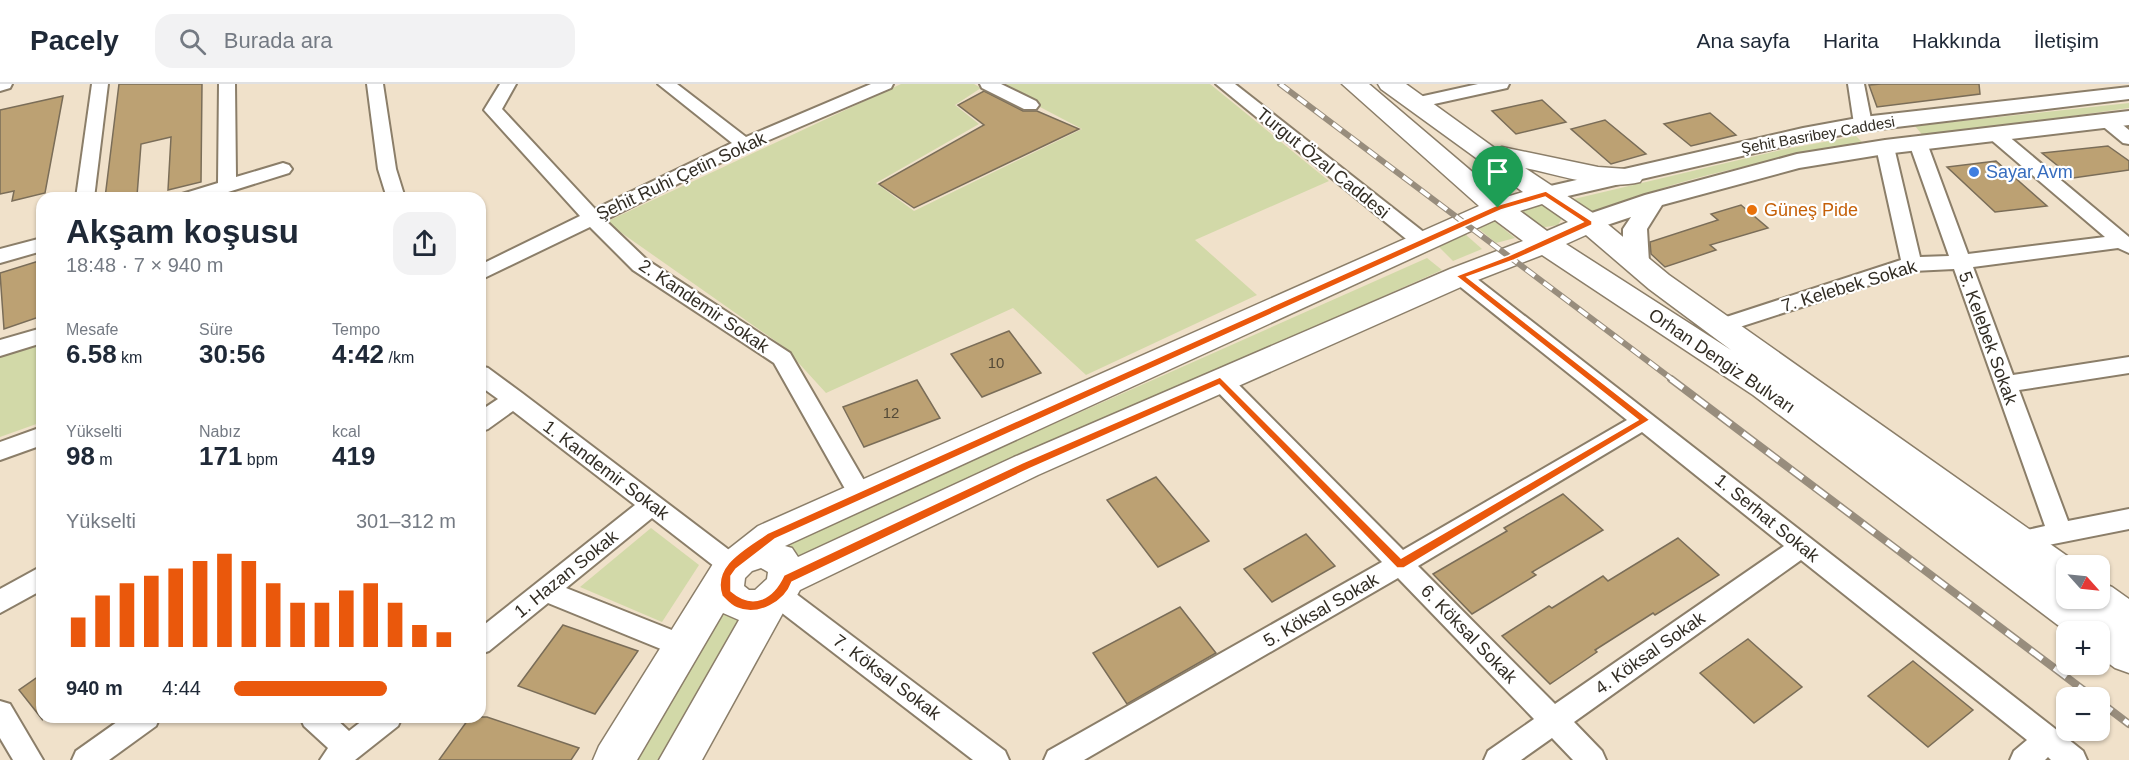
<!DOCTYPE html>
<html lang="tr">
<head>
<meta charset="utf-8">
<style>
	body { margin:0; font-family:Arial,sans-serif; background:#f2f2f3; color:#1f2937; height:100vh; display:flex; flex-direction:column; font-size:22px; white-space:nowrap }
	* { box-sizing:border-box; margin:0 }
	p { font-size:20px; color:#747a83 }
	.icon { flex:none; width:33px; height:33px; fill:none; stroke:currentColor; stroke-width:2; stroke-linecap:round; stroke-linejoin:round }
	.map { position:relative; flex:1; overflow:hidden }
	.details { position:absolute; left:36px; top:108px; width:450px; height:531px; display:flex; flex-direction:column; background:#fff; border-radius:18px; box-shadow:0 2px 4px #0004 }
	.details>* { flex:none }
	.needle { width:39px; rotate:117deg }
	.buttons { position:absolute; left:2056px; top:471px; display:grid; gap:12px }
	.buttons a { display:grid; place-items:center; width:54px; height:54px; border-radius:12px; background:#fff; box-shadow:0 2px 4px #0004; font-size:30px }
	.pin { position:absolute; display:grid; place-items:center; width:51px; height:51px; color:#fff; margin:-62px -26px; border-radius:50% 50% 50% 0; rotate:-45deg; box-shadow:0 0 6px #0007 }
	.pin .icon { rotate:45deg }
	.round { display:grid; place-items:center; flex:none; width:63px; height:63px; border-radius:18px; background:#f2f2f3 }
	.summary { display:flex; align-items:center; justify-content:space-between; height:102px; padding:0 30px }
	h1 { font-size:33px; font-weight:700; line-height:45px }
	.metrics { display:grid; grid-template-columns:repeat(3,1fr); gap:9px; height:102px; padding:6px 30px }
	.metrics div { display:grid; align-content:center }
	.metrics b { font-size:26px; font-weight:700 }
	.metrics small { font-size:16px; font-weight:400 }
	.metrics p { font-size:16px }
	.chart { height:168px; padding:12px 30px }
	.chart p { display:flex; justify-content:space-between }
	.chart svg { width:100%; height:108px; margin-top:6px; stroke:#ea580c; stroke-width:6 }
	ul { padding:0 30px; list-style:none; font-size:20px }
	li { display:grid; grid-template-columns:96px 72px 1fr; align-items:center; height:45px }
	li i { height:15px; border-radius:8px; background:#ea580c }
	header { display:flex; align-items:center; gap:36px; box-sizing:border-box; height:84px; padding:0 30px; background:#fff; border-bottom:2px solid #e0e1e3 }
	header strong { font-size:28px }
	nav { display:flex; gap:33px; margin-inline-start:auto; font-size:21px }
	.search { width:420px; height:54px; background:#f2f2f3; display:flex; align-items:center; gap:15px; box-sizing:border-box; padding:0 21px; border-radius:18px; color:#747a83; font-size:22px }
	.map>svg:first-child { display:block }
	.green { fill:#d2d9a8 }
	.building { fill:#bca173; stroke:#7a6d58; stroke-width:1.5 }
	.lines { fill:none; stroke-linecap:round; stroke-linejoin:round }
	.minor-casing { stroke:#8b7e69; stroke-width:4 }
	.tertiary-casing { stroke:#8b7e69; stroke-width:4 }
	.primary-casing { stroke:#8b7e69; stroke-width:3 }
	.minor { fill:#fff; fill-rule:evenodd }
	.tertiary { fill:#fff; fill-rule:evenodd }
	.primary { fill:#fff; fill-rule:evenodd }
	.rail-far1-casing { stroke:#988d7d; stroke-width:6 }
	.rail-casing { stroke:#988d7d; stroke-width:8 }
	.rail-far1 { stroke:#fff; stroke-width:4; stroke-dasharray:11; stroke-linecap:butt }
	.rail { stroke:#fff; stroke-width:5; stroke-dasharray:15; stroke-linecap:butt }
	.route { fill:#ea580c; stroke:#fff; stroke-width:1.5; fill-rule:evenodd }
	.shop-dot { fill:#3f7fe0; stroke:#fff; stroke-width:2 }
	.food-dot { fill:#e8710a; stroke:#fff; stroke-width:2 }
	.labels { text-anchor:middle; stroke-width:4.5; stroke-linejoin:round; paint-order:stroke }
	.far-street-label { font-size:15px; fill:#322d24; stroke:#fff }
	.number-label { font-size:15px; fill:#544a38 }
	.street-label { font-size:18px; fill:#322d24; stroke:#fff }
	.shop-label { font-size:18px; fill:#366cbe; stroke:#fff; text-anchor:start }
	.food-label { font-size:18px; fill:#c56008; stroke:#fff; text-anchor:start }
</style>
</head>
<body>
<header>
<strong>Pacely</strong>
<div class="search"><svg class="icon" aria-label="search" viewBox="0 0 24 24"><circle cx="10" cy="10" r="6"/><path d="M15 15l6 6"/></svg>Burada ara</div>
<nav><a>Ana sayfa</a><a>Harita</a><a>Hakkında</a><a>İletişim</a></nav>
</header>
<div class="map">
<svg width="2129" height="676" viewBox="0 0 2129 676">
	<rect width="100%" height="100%" fill="#f0e1ca"/>
	<g class="green">
		<polygon points="901,0 974,0 981,4 955,21 979,40 876,99 914,127 1082,45 996,0 1210,0 1329,97 1195,156 1257,211 1086,291 1013,224 826,309 784,263 606,138"/>
		<polygon points="2129,19 2129,24 1924,53 1915,42"/>
		<path d="M1856,52l9,9c-67,10 -134,22 -199,42 -24,8 -49,17 -74,26l-18,-14 207,-49z"/>
		<path d="M1539,119c8,2 19,7 23,15l-4,7 -18,3 -19,-14v-4z"/>
		<polygon points="1494,137 1515,154 1496,159 1479,145"/>
		<polygon points="1465,150 1482,165 1453,177 1439,163"/>
		<polygon points="1427,174 1442,186 789,477 784,460"/>
		<polygon points="42,258 42,338 0,353 0,272"/>
		<polygon points="651,444 699,481 662,538 580,503"/>
		<polygon points="730,528 742,536 661,676 632,676 720,533"/>
	</g>
	<g class="building">
		<polygon points="119,0 202,0 201,98 168,106 171,53 141,60 137,112 105,114"/>
		<polygon points="1881,0 1979,0 1980,10 1877,23 1869,1"/>
		<polygon points="984,7 1023,27 1037,27 1079,45 914,124 879,100 984,41 958,21"/>
		<polygon points="63,12 45,109 12,117 14,107 0,110 0,26"/>
		<polygon points="1542,16 1566,38 1516,50 1492,27"/>
		<polygon points="1710,29 1736,51 1691,62 1664,40"/>
		<polygon points="1605,36 1646,70 1611,80 1571,45"/>
		<polygon points="2108,62 2129,77 2129,86 2073,94 2042,69"/>
		<polygon points="1996,77 2047,122 1995,128 1947,83"/>
		<polygon points="1741,121 1768,144 1710,161 1716,166 1665,183 1651,170 1650,158 1718,136 1711,130"/>
		<polygon points="42,176 42,232 4,245 0,189"/>
		<polygon points="1009,247 1041,289 982,313 951,270"/>
		<polygon points="917,296 940,334 864,363 843,323"/>
		<polygon points="1156,393 1209,457 1158,483 1107,416"/>
		<polygon points="1563,410 1603,446 1532,488 1536,491 1472,530 1433,490 1507,447 1504,444"/>
		<polygon points="1306,450 1335,482 1272,518 1244,485"/>
		<polygon points="1678,454 1719,491 1655,531 1653,529 1595,566 1597,568 1550,600 1502,552 1549,522 1552,524 1603,492 1608,497"/>
		<polygon points="1180,523 1216,569 1127,620 1093,569"/>
		<polygon points="563,541 638,567 595,630 518,602"/>
		<polygon points="1748,555 1802,603 1754,639 1700,589"/>
		<polygon points="1913,577 1973,626 1928,663 1868,612"/>
		<polygon points="42,590 42,635 19,606"/>
		<polygon points="470,633 487,633 579,664 571,676 439,676"/>
	</g>
	<g class="lines">
		<g class="minor-casing">
			<g id="minor">
				<polygon points="0,0 12,0 10,4 0,7"/>
				<polygon points="92,0 108,0 94,114 76,114"/>
				<polygon points="219,0 235,0 236,93 283,79 289,81 292,85 289,89 209,114 180,114 182,110 218,99"/>
				<polygon points="367,0 383,0 396,85 405,114 387,114 378,85"/>
				<polygon points="500,0 516,0 502,25 595,125 732,59 658,0 677,0 746,53 871,0 893,0 891,4 750,64 605,136 647,176 790,269 869,405 873,412 869,419 861,421 853,419 774,279 633,186 590,143 480,196 480,181 580,132 484,26"/>
				<polygon points="980,0 1001,0 1036,17 1039,21 1036,25 1024,25 982,4"/>
				<polygon points="1216,0 1235,0 1430,153 1433,158 1430,163 1423,164 1416,163"/>
				<polygon points="1478,0 1509,0 1507,4 1416,24 1410,23 1407,19 1410,15"/>
				<polygon points="1848,0 1864,0 1872,40 1869,44 1857,44 1854,40"/>
				<polygon points="2106,31 2112,32 2129,46 2129,60 2123,59 2100,40 2097,36 2100,32"/>
				<polygon points="1995,45 2001,46 2129,153 2129,169 2118,164 1973,183 2013,291 2129,273 2129,289 2019,306 2068,437 2129,425 2129,445 2018,467 2009,464 2006,457 2009,450 2045,442 1954,185 1913,187 1721,249 1714,247 1711,242 1714,237 1901,176 1876,63 1879,59 1891,59 1894,63 1920,173 1949,172 1909,59 1912,55 1924,55 1927,59 1968,170 2105,153 1989,54 1986,50 1989,46"/>
				<polygon points="42,154 42,167 0,179 0,165"/>
				<path d="M1460,185l7,2 591,460 25,20 4,9h-36l-3,-3 -3,3h-35l4,-9 13,-11 -226,-180 -227,162 28,29 4,9h-33l-21,-22 -31,22h-37l4,-9 46,-32 -136,-141 -314,182h-40l4,-9 334,-189 -170,-176 -3,-6 3,-6 8,-2 8,2 175,176 224,-130 -174,-139 -3,-5 3,-5zM1642,348l142,114 -229,158 -137,-138z"/>
				<polygon points="42,244 42,259 0,272 0,256"/>
				<polygon points="480,282 488,284 522,309 741,475 744,482 741,489 732,492 723,489 652,434 566,504 692,554 696,562 692,570 683,574 548,519 489,567 480,570 480,544 635,421 513,327 488,345 480,348 480,327 498,315 480,302"/>
				<polygon points="42,343 42,361 0,376 0,358"/>
				<polygon points="42,482 42,506 0,529 0,505"/>
				<polygon points="778,500 787,503 1005,667 1009,676 973,676 769,519 765,511 769,503"/>
				<polygon points="0,617 10,620 43,676 13,676 0,654"/>
				<polygon points="124,633 160,633 156,642 109,676 72,676 76,667"/>
				<polygon points="300,633 334,633 349,647 367,633 402,633 398,642 355,676 320,676 328,664 304,642"/>
			</g>
		</g>
		<g class="tertiary-casing">
			<g id="tertiary">
				<polygon points="2129,3 2129,15 1863,47 1803,58 1546,117 1538,115 1534,110 1538,105 1546,103 1803,44 1863,33"/>
				<polygon points="2129,27 2129,41 1885,70 1799,84 1662,121 1647,145 1649,178 1645,184 1636,186 1627,184 1623,178 1623,145 1631,133 1589,147 1580,145 1577,139 1580,133 1645,111 1797,70 1885,56"/>
			</g>
		</g>
		<g class="primary-casing">
			<path id="primary" d="M1342,0h27l134,114 20,-6 -142,-103 -3,-5h28l90,65 6,-2 96,20 42,3 4,6 -4,6c-37,9 -79,-7 -115,-14l74,49 70,58 411,290 -13,1v32h33v-16l12,5 17,12v74l-14,-5 -15,-11v-25h-33l-314,-237 -211,-140 -72,28 -432,192 -238,115 -8,14 -8,7 -82,149h-43l80,-140 -16,-7 -86,147h-44l6,-14 117,-187 42,-33 721,-320zM1542,120l26,18 -21,9 -27,-20zM1495,136l28,21 -73,28 -436,188 -216,100 -6,-9 -7,-2zM1586,151l63,54 82,61 -165,-106zM761,484l7,4 -1,7 -12,11h-6l-5,-4 1,-8 7,-7z"/>
		</g>
		<use href="#minor" class="minor"/>
		<use href="#tertiary" class="tertiary"/>
		<use href="#primary" class="primary"/>
		<g class="rail-far1-casing">
			<polyline id="rail-far1" points="1280,0 1673,296"/>
		</g>
		<g class="rail-casing">
			<g id="rail">
				<polyline points="1671,295 2094,614"/>
				<polyline points="2100,618 2129,640"/>
			</g>
		</g>
		<use href="#rail-far1" class="rail-far1"/>
		<use href="#rail" class="rail"/>
	</g>
	<path class="route" d="M1546,107l46,30v4l-78,35 -47,17 183,143 -246,148h-7l-178,-183 -190,84 -237,113c-7,20 -34,35 -55,26 -6,-2 -11,-8 -15,-12 -11,-31 25,-48 46,-63l727,-327zM1545,113l38,25 -75,34 -52,20 182,144 -237,138 -181,-181 -198,86 -238,112c-11,24 -31,35 -53,16v-15l5,-7 39,-30 726,-329z"/>
	<circle class="shop-dot" cx="1974" cy="88" r="6"/>
	<circle class="food-dot" cx="1752" cy="126" r="6"/>
	<g class="labels">
		<g class="far-street-label">
			<text transform="translate(1818 51) rotate(-10)" y="5">Şehit Basribey Caddesi</text>
		</g>
		<g class="number-label">
			<text x="996" y="284">10</text>
			<text x="891" y="334">12</text>
		</g>
		<g class="street-label">
			<text transform="translate(1323 79) rotate(39)" y="6">Turgut Özal Caddesi</text>
			<text transform="translate(681 92) rotate(-25)" y="6">Şehit Ruhi Çetin Sokak</text>
			<text transform="translate(1849 202) rotate(-17)" y="6">7. Kelebek Sokak</text>
			<text transform="translate(704 222) rotate(34)" y="6">2. Kandemir Sokak</text>
			<text transform="translate(1988 254) rotate(70)" y="6">5. Kelebek Sokak</text>
			<text transform="translate(1722 277) rotate(34)" y="6">Orhan Dengiz Bulvarı</text>
			<text transform="translate(606 386) rotate(37)" y="6">1. Kandemir Sokak</text>
			<text transform="translate(1767 434) rotate(39)" y="6">1. Serhat Sokak</text>
			<text transform="translate(566 490) rotate(-39)" y="6">1. Hazan Sokak</text>
			<text transform="translate(1321 526) rotate(-30)" y="6">5. Köksal Sokak</text>
			<text transform="translate(1469 550) rotate(46)" y="6">6. Köksal Sokak</text>
			<text transform="translate(1650 569) rotate(-35)" y="6">4. Köksal Sokak</text>
			<text transform="translate(887 593) rotate(37)" y="6">7. Köksal Sokak</text>
		</g>
		<g class="shop-label">
			<text x="1986" y="94">Sayar Avm</text>
		</g>
		<g class="food-label">
			<text x="1764" y="132">Güneş Pide</text>
		</g>
	</g>
</svg>
<div class="buttons">
<a><svg class="needle" viewBox="-14 -14 28 28"><path d="M0-13l5 13h-10z" fill="#e53935"/><path d="M0 13l5-13h-10z" fill="#747a83"/></svg></a>
<a>+</a>
<a>−</a>
</div>
<div class="pin" style="left:1498px;top:124px;background:#1e9e55"><svg class="icon" aria-label="arrive" viewBox="0 0 24 24"><path d="M6 21V4h12l-3 4 3 4H6"/></svg></div>
<section class="details">
<div class="summary"><div><h1>Akşam koşusu</h1><p>18:48 · 7 × 940 m</p></div><a class="round"><svg class="icon" aria-label="share" viewBox="0 0 24 24"><path d="M12 15V3M7 8l5-5 5 5M5 13v7h14v-7"/></svg></a></div>
<div class="metrics">
<div><p>Mesafe</p><b>6.58<small> km</small></b></div>
<div><p>Süre</p><b>30:56</b></div>
<div><p>Tempo</p><b>4:42<small> /km</small></b></div>
</div>
<div class="metrics">
<div><p>Yükselti</p><b>98<small> m</small></b></div>
<div><p>Nabız</p><b>171<small> bpm</small></b></div>
<div><p>kcal</p><b>419</b></div>
</div>
<div class="chart"><p><span>Yükselti</span>301–312 m</p>
<svg viewBox="0 0 160 44" preserveAspectRatio="none"><path d="M5 44V32M15 44V23M25 44V18M35 44V15M45 44V12M55 44V9M65 44V6M75 44V9M85 44V18M95 44V26M105 44V26M115 44V21M125 44V18M135 44V26M145 44V35M155 44V38"/></svg>
</div>
<ul>
<li><b>940 m</b>4:44<i style="width:69%"></i></li>
</ul>
</section>
</div>
</body>
</html>
